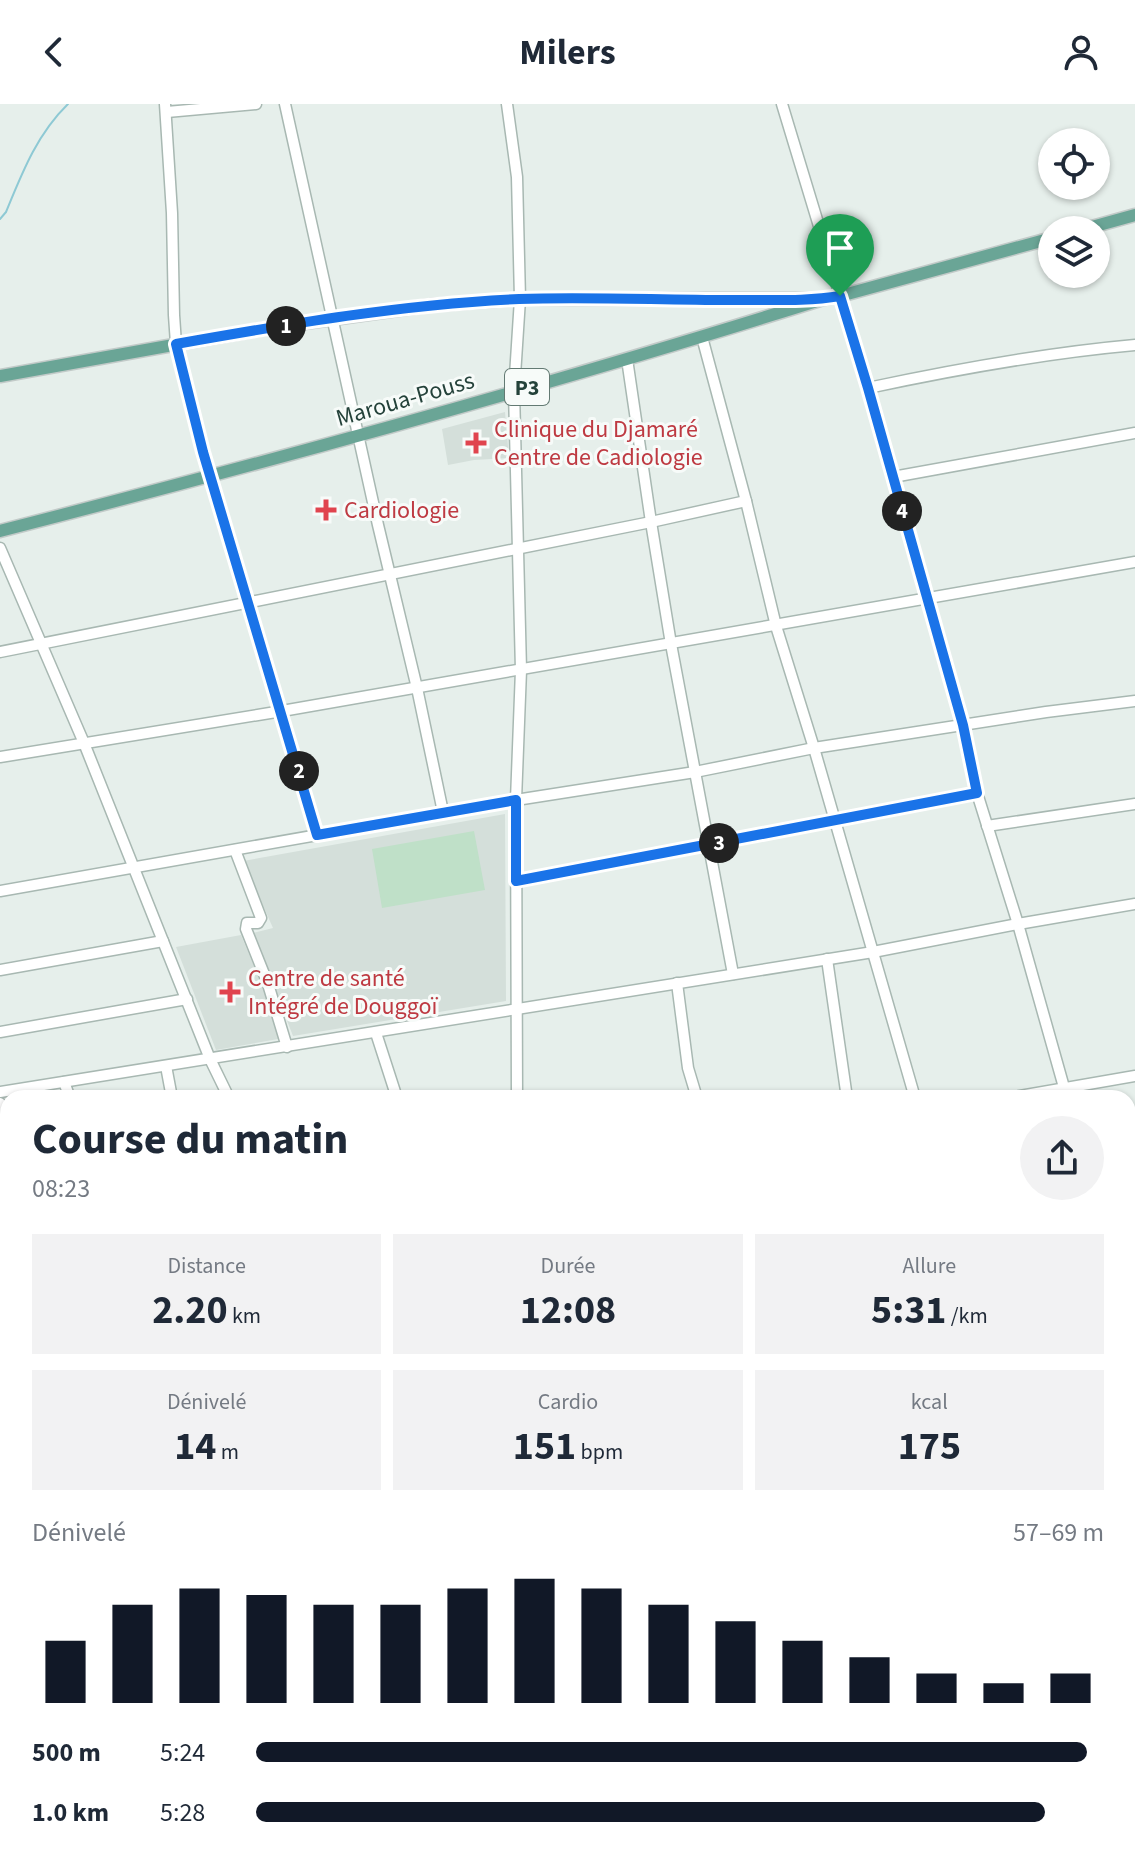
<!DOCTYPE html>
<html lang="fr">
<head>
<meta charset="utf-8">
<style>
	body { margin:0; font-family:"Source Sans 3",sans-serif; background:#f2f2f3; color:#1f2937; height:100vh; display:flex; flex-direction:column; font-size:30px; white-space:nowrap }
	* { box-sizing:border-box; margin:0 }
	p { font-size:26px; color:#747a83 }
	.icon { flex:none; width:44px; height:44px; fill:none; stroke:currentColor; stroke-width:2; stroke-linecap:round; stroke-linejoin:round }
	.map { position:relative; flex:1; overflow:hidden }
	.sheet { position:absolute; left:0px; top:986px; width:1136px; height:768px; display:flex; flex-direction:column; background:#fff; border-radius:24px 24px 0 0; box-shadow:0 2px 6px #0004 }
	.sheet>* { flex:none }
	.buttons { position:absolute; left:1038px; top:24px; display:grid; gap:16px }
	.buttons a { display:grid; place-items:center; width:72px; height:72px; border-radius:50%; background:#fff; box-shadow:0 2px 6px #0004; font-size:40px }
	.pin { position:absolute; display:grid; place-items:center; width:68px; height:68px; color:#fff; margin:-82px -34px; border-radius:50% 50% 50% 0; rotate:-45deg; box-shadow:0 0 8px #0007 }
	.pin .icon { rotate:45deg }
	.km { position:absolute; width:40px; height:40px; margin:-20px; border-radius:50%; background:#222; color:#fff; font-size:22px; line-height:40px; text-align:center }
	.round { display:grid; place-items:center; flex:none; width:84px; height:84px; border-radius:42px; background:#f2f2f3 }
	.overview { display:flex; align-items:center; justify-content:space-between; height:136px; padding:0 32px }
	h1 { font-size:44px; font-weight:700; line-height:60px }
	.stats { display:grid; grid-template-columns:repeat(3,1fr); gap:12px; height:136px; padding:8px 32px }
	.stats div { display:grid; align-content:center; border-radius:0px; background:#f2f2f3; text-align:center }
	.stats b { font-size:40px; font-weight:700 }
	.stats small { font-size:22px; font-weight:400 }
	.stats p { font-size:22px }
	.chart { height:224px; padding:16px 32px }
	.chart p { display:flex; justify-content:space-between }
	.chart svg { width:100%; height:144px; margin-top:8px; stroke:#111827; stroke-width:6 }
	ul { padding:0 32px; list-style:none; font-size:26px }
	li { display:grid; grid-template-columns:128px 96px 1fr; align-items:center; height:60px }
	li i { height:20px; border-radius:10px; background:#111827 }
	header { display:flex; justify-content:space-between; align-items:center; height:104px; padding:0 32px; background:#fff; font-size:36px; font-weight:700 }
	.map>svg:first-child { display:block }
	.built { fill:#d4dfda }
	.green { fill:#bfe0c8 }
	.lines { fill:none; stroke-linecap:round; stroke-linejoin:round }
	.stream { stroke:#8ec9d4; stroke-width:2 }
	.minor-casing { stroke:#a8b8b2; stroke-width:13 }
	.major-casing { stroke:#c2cac8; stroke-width:15 }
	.minor { stroke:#fff; stroke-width:10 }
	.major { stroke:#6aa596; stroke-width:12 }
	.route-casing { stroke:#fff; stroke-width:16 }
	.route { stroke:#1a73e8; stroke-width:10 }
	.health-dot { fill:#e0444e; stroke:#f7fbf9; stroke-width:3 }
	.labels { text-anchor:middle; stroke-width:6; stroke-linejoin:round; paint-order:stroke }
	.shield { fill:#f7fbf9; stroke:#637a73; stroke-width:2 }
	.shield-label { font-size:22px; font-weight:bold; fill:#24423a }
	.street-label { font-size:24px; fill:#24423a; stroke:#f7fbf9 }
	.health-label { font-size:24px; fill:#be3a42; stroke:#f7fbf9; text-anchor:start }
</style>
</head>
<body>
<header><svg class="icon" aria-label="back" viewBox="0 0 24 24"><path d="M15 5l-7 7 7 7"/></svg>Milers<svg class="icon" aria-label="person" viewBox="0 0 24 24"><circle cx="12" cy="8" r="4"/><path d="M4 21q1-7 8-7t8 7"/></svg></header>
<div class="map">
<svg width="1135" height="1754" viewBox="0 0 1135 1754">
	<rect width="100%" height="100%" fill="#e6efeb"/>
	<g class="built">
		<polygon points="505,308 509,354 474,356 448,361 442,325"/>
		<polygon points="505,710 506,897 293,932 253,829 273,824 243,757"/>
		<polygon points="241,831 284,934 216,946 176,843"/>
	</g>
	<polygon class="green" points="474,727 485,786 382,804 372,745"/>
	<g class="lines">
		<path class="stream" d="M0,115l6,-7c16,-39 31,-78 62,-108"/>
		<g class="minor-casing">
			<g id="minor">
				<polyline points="165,0 172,109 174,211 176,240 203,348 317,731"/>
				<polyline points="285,0 378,421 417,584 443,708"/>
				<polyline points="507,0 517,73 520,195 514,287 521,566 516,696 517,994"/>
				<polyline points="782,0 868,284 963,621 977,689 1018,820 1067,994"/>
				<polyline points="167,8 256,0"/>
				<polyline points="702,233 746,397 776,522 814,644 915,994"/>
				<polyline points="627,255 651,418 671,540 733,870"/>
				<path d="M868,284c89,-19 177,-35 267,-43"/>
				<polyline points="893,373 1135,329"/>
				<polyline points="0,444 84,639 210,955 229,994"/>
				<polyline points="0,548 651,418 746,397"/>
				<polyline points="0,653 282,607 1135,458"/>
				<polyline points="987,722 1135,700"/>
				<polyline points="235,746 261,814 258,819 247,819 246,825 268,880 287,943"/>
				<polyline points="516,777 977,689"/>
				<polyline points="0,787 516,696 695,668 814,644 1046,608 1135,597"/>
				<polyline points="827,855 847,994"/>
				<polyline points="0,866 163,837"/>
				<polyline points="677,879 688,964 697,994"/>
				<polyline points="0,928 187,895"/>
				<polyline points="376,929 397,994"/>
				<polyline points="166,962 172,994"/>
				<polyline points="64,978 70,994"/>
				<polyline points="0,988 873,848 1018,820 1135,800"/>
				<polyline points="1008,994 1135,972"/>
				<polyline points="0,999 8,1019"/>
				<polyline points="1128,1056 1135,1054"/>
				<polyline points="1128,1141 1135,1140"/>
				<polyline points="0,1184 8,1222"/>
				<polyline points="1128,1206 1135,1230"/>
				<polyline points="0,1335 8,1336"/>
				<polyline points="0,1471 8,1499"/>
				<polyline points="1128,1482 1135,1483"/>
				<polyline points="0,1505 8,1506"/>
				<polyline points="0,1600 8,1602"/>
				<polyline points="1128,1629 1135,1632"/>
				<polyline points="1128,1665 1135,1667"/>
				<polyline points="1128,1730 1134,1754"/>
				<polyline points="83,1746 85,1754"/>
				<polyline points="266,1746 269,1754"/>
				<polyline points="339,1746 341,1754"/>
				<polyline points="541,1746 545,1754"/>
				<polyline points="626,1746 628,1754"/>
				<polyline points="808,1746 809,1754"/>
				<polyline points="893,1746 894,1754"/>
				<polyline points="1055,1746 1113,1754"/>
				<polyline points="508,1754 523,1746"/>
				<polyline points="646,1754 661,1746"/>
			</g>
		</g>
		<g class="major-casing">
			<g id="major">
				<polyline points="1081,126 1135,111"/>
				<polyline points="0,272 268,224 433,201 520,195 807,195"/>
				<path d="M0,427c276,-71 551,-146 823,-232l17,-3 212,-58"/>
			</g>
		</g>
		<use href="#minor" class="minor"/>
		<use href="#major" class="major"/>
	</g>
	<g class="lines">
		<g class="route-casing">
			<path id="route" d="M840,192l28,92 95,337 14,68 -461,88v-81l-199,35 -114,-383 -27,-108c113,-20 228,-40 343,-45 76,-3 154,2 230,1 30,0 61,1 91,-4z"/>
		</g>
		<use href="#route" class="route"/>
	</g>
	<g class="health-dot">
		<path d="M472 327h8v8h8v8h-8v8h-8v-8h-8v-8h8z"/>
		<path d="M322 394h8v8h8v8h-8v8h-8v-8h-8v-8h8z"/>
		<path d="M226 876h8v8h8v8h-8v8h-8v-8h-8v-8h8z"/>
	</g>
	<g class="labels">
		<rect class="shield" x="505" y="265" width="44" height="36" rx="6"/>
		<g class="shield-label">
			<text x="527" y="291">P3</text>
		</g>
		<g class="street-label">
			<text transform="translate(405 295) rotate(-16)" y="8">Maroua-Pouss</text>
		</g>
		<g class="health-label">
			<text x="494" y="333">Clinique du Djamaré<tspan x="494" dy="28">Centre de Cadiologie</tspan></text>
			<text x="344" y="414">Cardiologie</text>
			<text x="248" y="882">Centre de santé<tspan x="248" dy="28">Intégré de Douggoï</tspan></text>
		</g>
	</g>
</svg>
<div class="buttons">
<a><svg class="icon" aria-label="locate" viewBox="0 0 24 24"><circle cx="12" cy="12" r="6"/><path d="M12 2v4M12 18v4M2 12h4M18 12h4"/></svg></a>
<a><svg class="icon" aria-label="layers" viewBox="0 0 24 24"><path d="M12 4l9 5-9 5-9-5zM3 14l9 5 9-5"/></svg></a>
</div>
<div class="pin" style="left:840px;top:192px;background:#1e9e55"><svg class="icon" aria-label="arrive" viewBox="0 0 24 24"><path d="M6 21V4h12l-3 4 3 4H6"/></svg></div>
<b class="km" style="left:286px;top:222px">1</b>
<b class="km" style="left:299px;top:667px">2</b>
<b class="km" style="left:719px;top:739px">3</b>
<b class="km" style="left:902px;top:407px">4</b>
<section class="sheet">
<div class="overview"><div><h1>Course du matin</h1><p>08:23</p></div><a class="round"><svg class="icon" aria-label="share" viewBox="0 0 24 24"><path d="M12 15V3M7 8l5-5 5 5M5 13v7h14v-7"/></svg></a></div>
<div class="stats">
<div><p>Distance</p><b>2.20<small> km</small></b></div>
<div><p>Durée</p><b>12:08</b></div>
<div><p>Allure</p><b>5:31<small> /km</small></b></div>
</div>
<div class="stats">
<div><p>Dénivelé</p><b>14<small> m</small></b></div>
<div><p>Cardio</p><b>151<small> bpm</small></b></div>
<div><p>kcal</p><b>175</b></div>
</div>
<div class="chart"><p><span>Dénivelé</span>57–69 m</p>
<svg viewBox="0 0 160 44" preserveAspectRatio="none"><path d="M5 44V25M15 44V14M25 44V9M35 44V11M45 44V14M55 44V14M65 44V9M75 44V6M85 44V9M95 44V14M105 44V19M115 44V25M125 44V30M135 44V35M145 44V38M155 44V35"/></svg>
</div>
<ul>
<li><b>500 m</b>5:24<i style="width:98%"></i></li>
<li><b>1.0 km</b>5:28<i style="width:93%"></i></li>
</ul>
</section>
</div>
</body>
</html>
